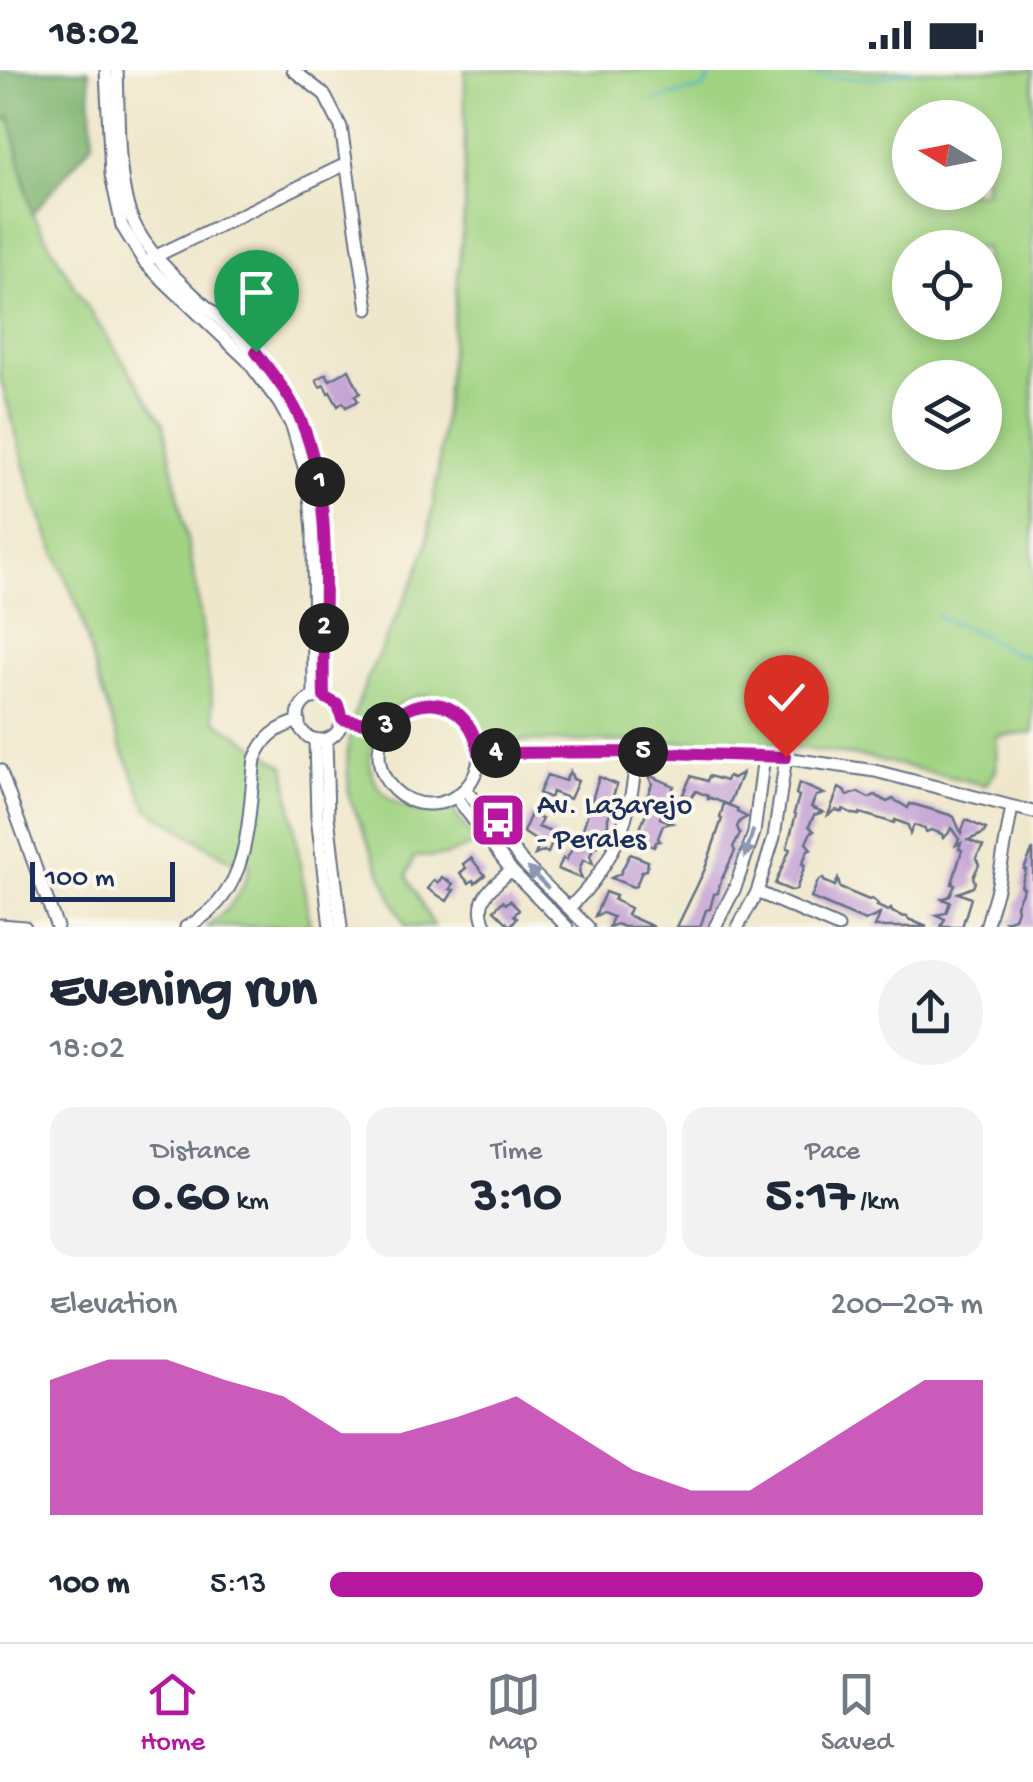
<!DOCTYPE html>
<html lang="en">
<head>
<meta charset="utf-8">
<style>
	body { margin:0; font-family:"Gochi Hand",sans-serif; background:#f2f2f3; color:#1f2937; height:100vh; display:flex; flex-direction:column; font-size:38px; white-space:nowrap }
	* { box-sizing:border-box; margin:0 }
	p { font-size:32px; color:#747a83 }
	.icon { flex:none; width:55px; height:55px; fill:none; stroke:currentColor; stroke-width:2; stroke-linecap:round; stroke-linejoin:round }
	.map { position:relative; height:857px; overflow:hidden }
	.panel { display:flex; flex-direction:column; background:#fff; flex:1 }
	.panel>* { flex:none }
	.needle { width:65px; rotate:280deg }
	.buttons { position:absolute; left:892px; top:30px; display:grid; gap:20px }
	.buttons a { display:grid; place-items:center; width:110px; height:110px; border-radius:50%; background:#fff; box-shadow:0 5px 15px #0003; font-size:50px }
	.scale { position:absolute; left:30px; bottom:25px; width:145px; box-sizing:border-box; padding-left:10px; border:5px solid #1b2f5e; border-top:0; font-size:28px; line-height:35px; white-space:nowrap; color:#1b2f5e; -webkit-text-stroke:8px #fbf7ec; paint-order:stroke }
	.pin { position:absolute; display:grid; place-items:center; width:85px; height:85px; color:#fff; margin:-102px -42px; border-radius:50% 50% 50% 0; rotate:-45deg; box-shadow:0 0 10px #0007 }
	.pin .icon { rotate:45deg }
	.km { position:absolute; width:50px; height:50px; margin:-25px; border-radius:50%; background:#222; color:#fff; font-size:28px; line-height:50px; text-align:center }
	.round { display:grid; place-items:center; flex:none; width:105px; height:105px; border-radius:52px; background:#f2f2f3 }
	.head { display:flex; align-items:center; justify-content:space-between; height:170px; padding:0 50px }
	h1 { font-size:55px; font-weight:700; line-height:75px }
	.metrics { display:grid; grid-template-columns:repeat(3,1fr); gap:15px; height:170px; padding:10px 50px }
	.metrics div { display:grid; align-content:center; border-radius:25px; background:#f2f2f3; text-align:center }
	.metrics b { font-size:50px; font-weight:700 }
	.metrics small { font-size:28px; font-weight:400 }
	.metrics p { font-size:28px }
	.chart { height:280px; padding:20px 50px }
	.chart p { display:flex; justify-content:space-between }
	.chart svg { width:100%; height:180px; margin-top:10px; fill:#b5179e; opacity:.7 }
	ul { padding:0 50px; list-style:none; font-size:32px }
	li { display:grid; grid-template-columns:160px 120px 1fr; align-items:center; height:75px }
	li i { height:25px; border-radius:12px; background:#b5179e }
	.status { display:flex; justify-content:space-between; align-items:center; height:70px; padding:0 50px; background:#fff; direction:ltr }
	.status svg { height:28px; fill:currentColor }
	.tabs { display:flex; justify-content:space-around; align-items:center; height:140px; border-top:2px solid #e0e1e3; background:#fff; font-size:28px; color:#747a83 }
	.tabs a { display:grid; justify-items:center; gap:5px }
	.tabs .active { color:#b5179e }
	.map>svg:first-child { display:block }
	.green { fill:#a1d383; stroke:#5e8170; stroke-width:2.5; fill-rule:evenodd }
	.forest { fill:#80b571; stroke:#4e7268; stroke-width:2.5 }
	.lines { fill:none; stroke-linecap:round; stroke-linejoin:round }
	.stream { stroke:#4cb5ca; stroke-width:2.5 }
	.building { fill:#c19fd4 }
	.minor-casing { stroke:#656f84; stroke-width:15 }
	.minor { stroke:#fff; stroke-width:11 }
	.oneway { fill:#8d97ae }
	.route-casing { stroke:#fff; stroke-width:20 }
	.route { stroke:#b5179e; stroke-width:12 }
	.labels { text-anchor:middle; stroke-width:8; stroke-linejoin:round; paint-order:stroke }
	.poi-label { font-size:30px; fill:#1b2f5e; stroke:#fbf7ec; text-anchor:start }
</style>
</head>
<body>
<div class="status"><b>18:02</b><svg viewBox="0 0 49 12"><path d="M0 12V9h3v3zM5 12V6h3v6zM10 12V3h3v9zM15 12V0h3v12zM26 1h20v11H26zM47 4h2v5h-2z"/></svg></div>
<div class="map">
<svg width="1033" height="857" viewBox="0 0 1033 857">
	<rect width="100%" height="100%" fill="#fbf7ec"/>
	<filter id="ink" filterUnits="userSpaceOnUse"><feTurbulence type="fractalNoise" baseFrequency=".01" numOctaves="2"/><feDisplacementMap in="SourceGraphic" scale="20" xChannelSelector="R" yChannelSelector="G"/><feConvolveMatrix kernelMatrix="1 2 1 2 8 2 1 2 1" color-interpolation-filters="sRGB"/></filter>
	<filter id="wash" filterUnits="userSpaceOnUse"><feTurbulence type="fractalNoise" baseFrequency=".0048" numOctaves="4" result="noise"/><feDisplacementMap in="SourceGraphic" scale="40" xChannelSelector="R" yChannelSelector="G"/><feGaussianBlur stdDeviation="2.25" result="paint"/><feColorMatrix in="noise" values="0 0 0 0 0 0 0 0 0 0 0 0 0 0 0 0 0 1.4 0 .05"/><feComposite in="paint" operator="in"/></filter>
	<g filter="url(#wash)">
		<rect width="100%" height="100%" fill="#efe7cb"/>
		<g class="green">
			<path d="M465,0h568v663l-36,3 -1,35 -11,14 -115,-27 -114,-16 -269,-1c-61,-114 -168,18 -89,63 17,10 35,10 53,4l26,36 -32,12 -31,1 -7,19 27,51h-28l-11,-21 -46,-109 -2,-42 5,-35 15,-41 47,-99 12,-32 12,-76 26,-257zM910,48h75v74h-75zM910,178h75v74h-75zM910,308h75v74h-75z"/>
			<path d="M10,46l22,98 50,85 82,124 32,162 19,135 70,46 25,161h-103c22,-16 37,-36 43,-62l-19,-4 -83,-52 -27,-62 -23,-66 -18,-69 -44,-107 -36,-128v-254z"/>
		</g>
		<polygon class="forest" points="0,0 89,0 93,72 32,144 10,47 0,53"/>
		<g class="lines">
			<g class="stream">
				<polyline points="790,0 827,7 875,8 915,0"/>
				<polyline points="0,5 2,0"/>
				<polyline points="655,30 703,18 715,0"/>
				<polyline points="936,546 978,563 1006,579 1033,589"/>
			</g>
		</g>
		<g id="blocks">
			<g class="building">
				<polygon points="349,300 360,323 355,326 358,331 346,337 343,332 338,336 330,322 328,323 324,315 320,317 316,310 326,304 330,310"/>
				<polygon points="570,701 573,709 578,711 570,729 552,722 550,728 539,723 547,705 565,711"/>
				<polygon points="742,703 729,735 711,728 708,729 708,726 696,721 690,729 689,726 683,724 691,706 707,711 709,706 726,711 728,706 733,708"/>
				<polygon points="648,705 674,716 666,734 668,736 665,737 660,748 672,753 663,755 658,768 660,771 656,772 654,777 636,770 648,737 644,735 652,714"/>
				<polygon points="599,707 617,715 612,729 614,734 608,748 608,754 603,760 598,776 593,778 590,786 593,794 583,790 579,801 582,809 558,799 563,788 566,790 583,759"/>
				<polygon points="799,713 824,724 816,726 811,737 823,742 814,745 809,756 814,761 811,762 806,773 811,779 808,780 802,794 805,795 796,820 792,821 775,814 790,779 787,778 796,744 794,743 799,726 796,724"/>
				<polygon points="839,718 844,721 847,726 858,722 869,728 875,725 887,732 893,729 908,738 910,734 916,735 950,745 954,747 961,763 966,750 986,759 983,764 968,770 983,776 976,788 979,795 973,807 975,812 973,817 958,823 971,828 962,857 941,857 945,849 936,845 946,843 950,832 942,829 950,826 955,815 952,814 962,780 959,779 961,773 956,775 959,769 951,758 948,764 943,768 942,764 931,760 926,762 925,759 914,755 910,764 908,755 895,750 894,753 860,743 859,745 853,744 843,739 842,742 836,740 828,745"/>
				<polygon points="724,733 738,739 737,742 747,747 740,751 737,757 740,764 733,777 735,781 720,813 718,823 714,824 710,839 706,840 700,857 677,857 705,799 722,749 720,748"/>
				<polygon points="531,744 542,749 538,757 556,764 548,783 544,781 535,785 540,773 523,762"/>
				<polygon points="1033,779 1033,853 1031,857 1019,857 1005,851 1014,848 1017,840 1016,835 1024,818 1021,816 1026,800 1024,799"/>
				<polygon points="630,784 648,791 647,800 642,801 636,816 633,817 611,808 620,804"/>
				<polygon points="471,788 485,805 475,813 473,810 469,813 460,803 466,798 463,794"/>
				<polygon points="442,807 453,814 450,819 454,820 447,831 428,819 434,810 438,813"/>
				<polygon points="823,808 824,811 835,816 838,809 840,818 869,830 872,829 878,834 877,836 888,841 891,839 892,842 904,847 907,846 908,849 927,857 875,857 880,844 865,851 811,828 818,811"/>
				<polygon points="605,822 616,826 614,830 630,838 627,845 654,857 624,857 617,854 609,857 613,847 603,843 595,846"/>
				<polygon points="510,830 519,840 514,845 517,848 510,856 494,840 503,831 506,834"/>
			</g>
		</g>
	</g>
	<g filter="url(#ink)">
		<use href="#blocks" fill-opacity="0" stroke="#656f84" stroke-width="2.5"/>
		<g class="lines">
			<g class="minor-casing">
				<g id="minor">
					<polyline points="106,0 111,105 122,156 145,193 247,290 279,333 292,356 309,414 313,461 314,628"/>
					<path d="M117,0c2,43 -1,113 16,151 14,31 39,53 63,76 39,36 81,71 104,121 37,78 23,193 24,279"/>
					<polyline points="293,0 324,24 341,57 368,239"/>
					<polyline points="152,188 346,94"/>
					<circle cx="320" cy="648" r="22"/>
					<circle cx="429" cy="684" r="50"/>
					<polyline points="342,649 386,657"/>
					<polyline points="315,669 317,746 330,857"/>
					<polyline points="326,669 328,746 341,857"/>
					<polyline points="479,683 636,682 764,685 875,701 1033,742"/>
					<polyline points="0,700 57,857"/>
					<polyline points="465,719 523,793 588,857"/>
					<polyline points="456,727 511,800 567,857"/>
					<polyline points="757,822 838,857"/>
					<path d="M569,838c46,-44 64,-93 67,-156"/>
					<polyline points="0,855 25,857"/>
					<path d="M186,857c66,-32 61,-105 69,-168 9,-22 21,-31 44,-38"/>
					<path d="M486,857c-14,-29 6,-39 25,-57"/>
					<polyline points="715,857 735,818 754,763 764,685"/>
					<polyline points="738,857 757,822 774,767 786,687"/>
					<polyline points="986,857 997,819 1012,737"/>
				</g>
			</g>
			<use href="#minor" class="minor"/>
		</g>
		<defs><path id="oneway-solid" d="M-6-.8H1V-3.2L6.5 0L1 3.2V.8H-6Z" transform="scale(2.5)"/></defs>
		<g class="oneway">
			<use href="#oneway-solid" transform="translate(749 774) rotate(107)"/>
			<use href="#oneway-solid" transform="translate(538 808) rotate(-135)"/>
		</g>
	</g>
	<g class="lines" filter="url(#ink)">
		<g class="route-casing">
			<path id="route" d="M256,282c17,23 36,45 46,71 35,87 19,183 22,274l14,8 4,14 44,8c33,-41 85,-26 93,26l161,-1 146,5"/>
		</g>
		<use href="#route" class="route"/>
	</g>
	<defs>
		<g id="bus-square" transform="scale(2.875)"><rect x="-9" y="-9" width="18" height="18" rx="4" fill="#b5179e" stroke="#fbf7ec"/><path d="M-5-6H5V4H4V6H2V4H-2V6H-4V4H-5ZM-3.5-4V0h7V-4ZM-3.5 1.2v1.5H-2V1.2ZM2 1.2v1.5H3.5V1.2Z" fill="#fff"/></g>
	</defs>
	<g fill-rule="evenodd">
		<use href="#bus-square" x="498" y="750"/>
	</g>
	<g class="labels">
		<g class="poi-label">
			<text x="537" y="743">Av. Lazarejo<tspan x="537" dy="34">- Perales</tspan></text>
		</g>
	</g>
</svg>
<div class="buttons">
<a><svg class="needle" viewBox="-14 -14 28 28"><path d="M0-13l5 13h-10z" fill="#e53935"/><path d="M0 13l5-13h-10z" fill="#747a83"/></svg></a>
<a><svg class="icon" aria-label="locate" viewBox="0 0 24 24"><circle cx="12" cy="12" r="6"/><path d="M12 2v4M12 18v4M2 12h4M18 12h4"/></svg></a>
<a><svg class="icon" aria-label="layers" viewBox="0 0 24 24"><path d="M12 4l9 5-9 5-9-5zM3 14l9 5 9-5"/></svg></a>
</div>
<div class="scale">100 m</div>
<div class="pin" style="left:256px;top:282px;background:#1e9e55"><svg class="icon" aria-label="arrive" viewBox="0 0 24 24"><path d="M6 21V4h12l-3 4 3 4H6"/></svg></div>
<div class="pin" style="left:786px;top:687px;background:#d93025"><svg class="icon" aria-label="check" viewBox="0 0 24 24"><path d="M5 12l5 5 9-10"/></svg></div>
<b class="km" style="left:320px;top:412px">1</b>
<b class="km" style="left:324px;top:558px">2</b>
<b class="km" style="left:386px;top:657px">3</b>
<b class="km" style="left:496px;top:683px">4</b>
<b class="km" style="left:643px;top:682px">5</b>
</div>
<section class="panel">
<div class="head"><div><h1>Evening run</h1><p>18:02</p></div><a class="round"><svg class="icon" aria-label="share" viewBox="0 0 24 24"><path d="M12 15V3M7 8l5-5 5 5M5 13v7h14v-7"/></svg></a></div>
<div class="metrics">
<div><p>Distance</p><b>0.60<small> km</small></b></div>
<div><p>Time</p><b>3:10</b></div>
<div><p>Pace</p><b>5:17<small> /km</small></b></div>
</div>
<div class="chart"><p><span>Elevation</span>200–207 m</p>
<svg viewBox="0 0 160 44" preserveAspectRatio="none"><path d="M0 44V11L10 6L20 6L30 11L40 15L50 24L60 24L70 20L80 15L90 24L100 33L110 38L120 38L130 29L140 20L150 11L160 11V44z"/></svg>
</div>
<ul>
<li><b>100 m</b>5:13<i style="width:100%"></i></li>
</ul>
</section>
<nav class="tabs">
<a class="active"><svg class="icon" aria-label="home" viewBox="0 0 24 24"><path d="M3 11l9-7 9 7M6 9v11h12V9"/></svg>Home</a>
<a><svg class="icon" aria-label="map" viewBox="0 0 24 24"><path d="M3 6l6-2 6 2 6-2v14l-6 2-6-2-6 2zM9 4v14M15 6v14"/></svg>Map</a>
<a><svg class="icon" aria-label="saved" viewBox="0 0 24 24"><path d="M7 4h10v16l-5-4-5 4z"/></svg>Saved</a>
</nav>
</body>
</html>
